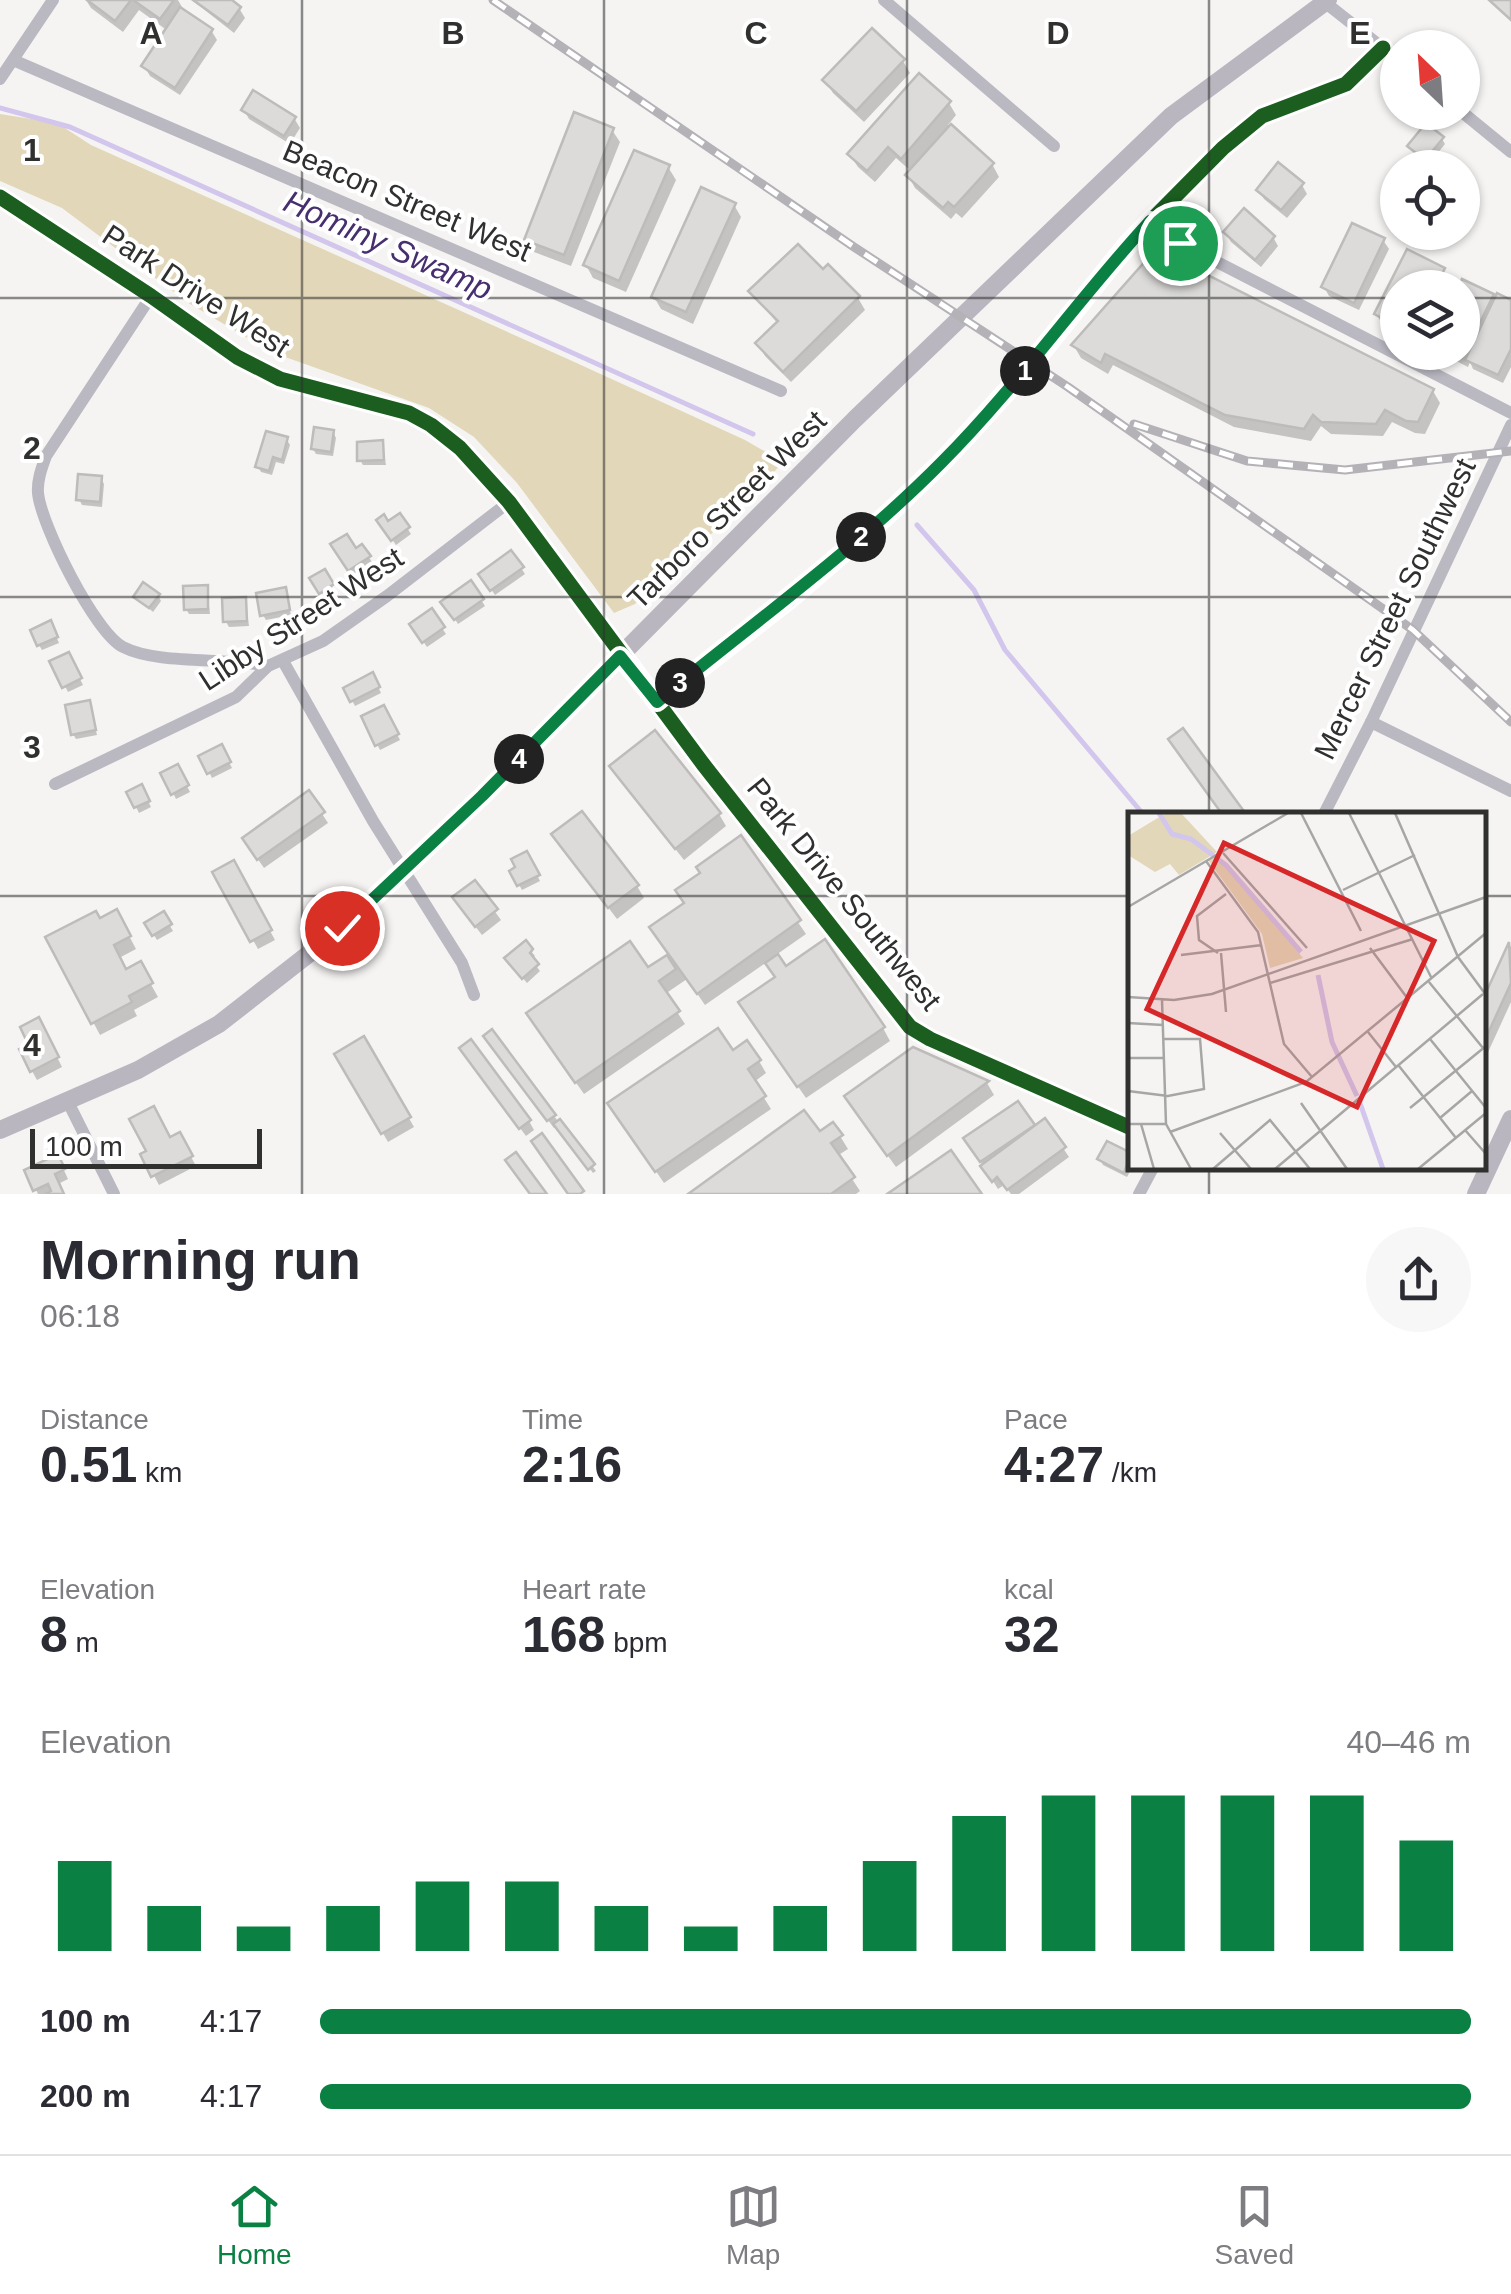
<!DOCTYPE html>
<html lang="en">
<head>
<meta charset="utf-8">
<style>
	body { margin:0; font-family:Arial,sans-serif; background:#f7f7f7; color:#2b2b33; height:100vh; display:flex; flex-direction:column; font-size:38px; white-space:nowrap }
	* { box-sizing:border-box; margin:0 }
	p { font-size:32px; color:#7c7c81 }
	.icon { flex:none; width:55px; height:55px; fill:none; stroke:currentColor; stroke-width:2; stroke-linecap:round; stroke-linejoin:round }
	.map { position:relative; height:1194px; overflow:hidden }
	.side { display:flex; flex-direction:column; background:#fff; flex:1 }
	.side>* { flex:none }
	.needle { width:65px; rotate:335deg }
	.tools { position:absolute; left:1380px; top:30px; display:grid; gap:20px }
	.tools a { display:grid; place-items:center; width:100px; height:100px; border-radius:50%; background:#fff; box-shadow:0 2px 8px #0004; font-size:50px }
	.scale { position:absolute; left:30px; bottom:25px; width:232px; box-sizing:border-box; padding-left:10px; border:5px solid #30302f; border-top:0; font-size:28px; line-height:35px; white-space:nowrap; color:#30302f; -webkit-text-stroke:8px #fff; paint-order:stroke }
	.pin { position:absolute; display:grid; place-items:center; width:85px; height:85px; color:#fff; margin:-42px; border:5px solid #fff; border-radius:50%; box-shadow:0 2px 10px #0007 }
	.km { position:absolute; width:50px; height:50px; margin:-25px; border-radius:50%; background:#222; color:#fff; font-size:28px; line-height:50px; text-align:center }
	.round { display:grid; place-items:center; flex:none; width:105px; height:105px; border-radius:52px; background:#f7f7f7 }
	.headline { display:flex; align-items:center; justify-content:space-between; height:170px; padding:0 40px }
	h1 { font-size:55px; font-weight:600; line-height:75px }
	.metrics { display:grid; grid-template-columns:repeat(3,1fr); gap:15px; height:170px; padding:10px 40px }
	.metrics div { display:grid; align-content:center }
	.metrics b { font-size:50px; font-weight:600 }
	.metrics small { font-size:28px; font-weight:400 }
	.metrics p { font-size:28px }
	.chart { height:280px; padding:20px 40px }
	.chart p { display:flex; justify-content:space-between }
	.chart svg { width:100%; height:180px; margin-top:10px; stroke:#0b8043; stroke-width:6 }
	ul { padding:0 40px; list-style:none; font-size:32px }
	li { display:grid; grid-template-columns:160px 120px 1fr; align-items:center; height:75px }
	li i { height:25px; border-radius:12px; background:#0b8043 }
	.tabs { display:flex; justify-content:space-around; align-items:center; height:140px; border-top:2px solid #e1e1e2; background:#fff; font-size:28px; color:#7c7c81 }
	.tabs a { display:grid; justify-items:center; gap:5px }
	.tabs .current { color:#0b8043 }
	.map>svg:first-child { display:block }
	.green { fill:#e2d7b9 }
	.shadow { fill:#0003 }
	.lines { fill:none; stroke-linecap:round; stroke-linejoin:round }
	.stream { stroke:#d2c6ed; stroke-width:5 }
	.building { fill:#dcdbda; stroke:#bdbcbb; stroke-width:2.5 }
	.street { stroke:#bab8c1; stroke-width:12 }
	.secondary { stroke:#bab6c0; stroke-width:18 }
	.rail-casing { stroke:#b4b2b7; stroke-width:9 }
	.rail { stroke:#fff; stroke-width:5; stroke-dasharray:15; stroke-linecap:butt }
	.cycleway-casing { stroke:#fff; stroke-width:21 }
	.cycleway { stroke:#1b5e20; stroke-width:15 }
	.route-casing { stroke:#fff; stroke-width:20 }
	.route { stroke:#0b8043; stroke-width:12 }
	.grid { fill:none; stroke:#30302f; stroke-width:2.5; stroke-opacity:0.55 }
	.labels { text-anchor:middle; stroke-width:8; stroke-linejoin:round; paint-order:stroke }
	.street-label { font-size:30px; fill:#30302f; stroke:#fff }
	.water-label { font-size:32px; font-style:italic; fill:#472f6f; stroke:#fff }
	.inset-river { fill:none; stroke:#d2c6ed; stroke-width:5 }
	.inset-road { fill:none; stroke:#a6a6a5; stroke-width:2.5 }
	.view { fill:#d62828; fill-opacity:0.15; stroke:#d62828; stroke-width:5 }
	.inset-edge { fill:none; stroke:#30302f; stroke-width:5 }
	.grid-label { font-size:32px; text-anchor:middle; font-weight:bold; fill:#30302f; stroke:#fff; stroke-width:8; stroke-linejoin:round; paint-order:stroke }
</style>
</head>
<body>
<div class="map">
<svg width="1511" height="1194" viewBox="0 0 1511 1194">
	<rect width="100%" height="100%" fill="#f5f4f3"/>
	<polygon class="green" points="0,114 57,123 91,145 570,360 745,440 783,462 737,513 664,572 635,604 614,613 517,483 474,437 429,408 271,352 190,304 62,208 0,181"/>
	<g class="shadow">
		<polygon points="86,0 178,0 183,9 211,30 217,40 180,95 150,76 144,66 168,31 139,10 123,32 91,8"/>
		<polygon points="192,0 228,0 239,8 245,18 234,33"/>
		<polygon points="903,61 910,73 864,122 833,93 825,80"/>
		<polygon points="949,103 956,115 948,125 992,164 999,177 962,218 956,213 951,219 915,188 908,175 911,171 896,158 875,182 858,167 850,155"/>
		<polygon points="244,110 294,118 300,128 290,144 249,119"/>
		<polygon points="612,130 620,142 571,266 534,252 526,239"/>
		<polygon points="1442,139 1445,144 1429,164 1410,146"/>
		<polygon points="668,167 676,180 626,292 593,278 586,265"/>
		<polygon points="1302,185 1307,194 1287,218 1264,199 1259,190"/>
		<polygon points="734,205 741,217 693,324 661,309 654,297"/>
		<polygon points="1226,233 1273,237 1278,246 1261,267 1231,242"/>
		<polygon points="1383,240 1389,249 1359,310 1329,296 1324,287"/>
		<polygon points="1408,252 1443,270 1449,279 1445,288 1398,288 1398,331 1382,323 1376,314"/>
		<polygon points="828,267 858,298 865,310 791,382 765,356 758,343 778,324 752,292 823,273"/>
		<polygon points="1493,296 1496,302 1511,303 1511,367 1503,383 1473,369 1470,362 1468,367 1439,352 1462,352"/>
		<polygon points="1074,346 1433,391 1440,403 1425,434 1415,433 1392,422 1383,436 1331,434 1321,426 1311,441 1234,427 1113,365 1108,374 1081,358"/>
		<polygon points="333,432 336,438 333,456 316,454 313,449"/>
		<polygon points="287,440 290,445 284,464 276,462 272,475 261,472 258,466"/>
		<polygon points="382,443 386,465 363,465 360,460"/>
		<polygon points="101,478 104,484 102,507 82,505 79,499"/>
		<polygon points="399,516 411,534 396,545 379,520 388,524"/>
		<polygon points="334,545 355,551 362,547 372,562 353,575"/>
		<polygon points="511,553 525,574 495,595 481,574"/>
		<polygon points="324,572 335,591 324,598 312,579"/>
		<polygon points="471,584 485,606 458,624 444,602"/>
		<polygon points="207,588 210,614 189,614 186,609"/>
		<polygon points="284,590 291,615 266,620 263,615"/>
		<polygon points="158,595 161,601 153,612 136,597"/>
		<polygon points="245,600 249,626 229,627 226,622"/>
		<polygon points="431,612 446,634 427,647 412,625"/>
		<polygon points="53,629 59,643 42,650 39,645"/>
		<polygon points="68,655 83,685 68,692 53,662"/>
		<polygon points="373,676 381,693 355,706 346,689"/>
		<polygon points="89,703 97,735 76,739 73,734"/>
		<polygon points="383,708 400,740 380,750 364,717"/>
		<polygon points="221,747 232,768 212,778 202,757"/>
		<polygon points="177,767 190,792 176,799 164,774"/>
		<polygon points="620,779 719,814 726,826 684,860"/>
		<polygon points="141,787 151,807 139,813 129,793"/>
		<polygon points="309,794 328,823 264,868 250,848"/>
		<polygon points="740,838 806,934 776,955 786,969 883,1028 890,1041 806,1098 748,1015 777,978 767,962 705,1005 687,979 665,994 685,1024 584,1094 536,1026 648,971 670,955 686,904 703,874"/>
		<polygon points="562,847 637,886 644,898 617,919"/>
		<polygon points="526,854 540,881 522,890 512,872"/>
		<polygon points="233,863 275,940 258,949 216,873"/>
		<polygon points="475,884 501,920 482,935 460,907"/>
		<polygon points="117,913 136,949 119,958 126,972 140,965 158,997 134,1010 137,1016 100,1035 49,938"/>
		<polygon points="163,914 173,931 157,940 147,924"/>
		<polygon points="1511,945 1511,1002 1484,1061 1484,1003"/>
		<polygon points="531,951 535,956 531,959 540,971 527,983 511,964"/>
		<polygon points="43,1029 62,1067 37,1080 32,1071 32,1045"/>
		<polygon points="364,1040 414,1127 388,1142 338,1055"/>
		<polygon points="491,1045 554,1116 596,1171 593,1173 557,1126 554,1128"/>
		<polygon points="913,1050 987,1083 994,1095 896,1167 855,1110"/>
		<polygon points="732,1053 759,1061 766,1073 754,1082 771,1109 664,1183 618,1116"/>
		<polygon points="468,1058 529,1121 534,1130 526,1136"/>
		<polygon points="1018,1104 1035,1129 1045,1121 1069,1157 1019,1194 1011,1194 1004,1185 998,1189 972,1148"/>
		<polygon points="179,1135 196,1166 159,1185 143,1155"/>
		<polygon points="840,1136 848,1149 837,1156 860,1191 856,1194 692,1194"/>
		<polygon points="1108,1144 1131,1156 1133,1166 1127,1177 1103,1165 1100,1159"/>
		<polygon points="62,1166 68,1179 58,1184 63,1194 38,1194 27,1171"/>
	</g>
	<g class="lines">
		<g class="stream">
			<polyline points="0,108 70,127 753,434"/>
			<polyline points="917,525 974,590 1005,650 1143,814"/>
		</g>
	</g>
	<g class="building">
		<polygon points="87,0 131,0 115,21"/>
		<polygon points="133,0 174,0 160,19"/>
		<polygon points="193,0 232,0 241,7 228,25"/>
		<polygon points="1489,0 1511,0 1511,20"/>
		<polygon points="180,7 213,29 175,88 141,66"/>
		<polygon points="872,28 905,59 856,111 822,80"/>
		<polygon points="919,73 951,101 901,159 888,147 867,171 847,154"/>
		<polygon points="253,90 296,117 284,136 241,110"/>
		<polygon points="574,112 614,128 564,255 524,240"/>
		<polygon points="1426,123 1444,137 1425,160 1407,146"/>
		<polygon points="951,124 994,163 954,207 948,202 943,208 905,175"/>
		<polygon points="634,150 670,165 619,281 583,265"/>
		<polygon points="1278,162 1304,183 1281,210 1256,190"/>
		<polygon points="701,187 736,203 686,312 651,297"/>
		<polygon points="1244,208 1275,236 1255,260 1223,232"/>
		<polygon points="1352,223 1385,238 1354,303 1321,287"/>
		<polygon points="798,244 823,269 828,264 860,296 783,372 755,343 778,321 748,291"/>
		<polygon points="1156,249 1434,389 1418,422 1406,421 1385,410 1376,424 1321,422 1313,415 1304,429 1225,415 1105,354 1101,363 1071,345"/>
		<polygon points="1407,249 1445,268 1435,288 1398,288 1398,326 1374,314"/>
		<polygon points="1462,279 1494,294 1462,359 1449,352 1462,352 1462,288 1458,288"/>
		<polygon points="1497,293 1511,300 1511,349 1498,375 1465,360"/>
		<polygon points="314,427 334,430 331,452 311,449"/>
		<polygon points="266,431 288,437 282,460 273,457 269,471 255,467"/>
		<polygon points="383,440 384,460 357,461 357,442"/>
		<polygon points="78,474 102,476 100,502 76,500"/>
		<polygon points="400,513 410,527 391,541 376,520 384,514 388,521"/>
		<polygon points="347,534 356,548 362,544 371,556 348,571 330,544"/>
		<polygon points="511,550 524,567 490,591 478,574"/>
		<polygon points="325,569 334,584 319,594 309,578"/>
		<polygon points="471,580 484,599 454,620 440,602"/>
		<polygon points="143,582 160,594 149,608 133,597"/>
		<polygon points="208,585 208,609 184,610 183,586"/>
		<polygon points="286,587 290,610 260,616 256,593"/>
		<polygon points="246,597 247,621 223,622 222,598"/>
		<polygon points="432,608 445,627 422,643 409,624"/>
		<polygon points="51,620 58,637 37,646 30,630"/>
		<polygon points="69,652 82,678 62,688 49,661"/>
		<polygon points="373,672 380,687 350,702 343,688"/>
		<polygon points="90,700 96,730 71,735 65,705"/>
		<polygon points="384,705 399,734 375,746 361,716"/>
		<polygon points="1183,728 1246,814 1222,814 1168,739"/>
		<polygon points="655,730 721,813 675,849 609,766"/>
		<polygon points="222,744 231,762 207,774 198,756"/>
		<polygon points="178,764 189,785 171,795 160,773"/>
		<polygon points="142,784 150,801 134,808 126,792"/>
		<polygon points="309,790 325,812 257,860 242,838"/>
		<polygon points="582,811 639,885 608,908 551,834"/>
		<polygon points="741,835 801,920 697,994 649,927 684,903 675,890 700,873 696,867"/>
		<polygon points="527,851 540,875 517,886 509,871 515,867 511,859"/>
		<polygon points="234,860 272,930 250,942 212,872"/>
		<polygon points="475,880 498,909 475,927 452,897"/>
		<polygon points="117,909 131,936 114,945 126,969 141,961 153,983 129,996 132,1002 91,1024 45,937 96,911 100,918"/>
		<polygon points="164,911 172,924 152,936 144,923"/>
		<polygon points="825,939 885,1027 797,1087 738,1002 775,977 765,963 778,954 786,966"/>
		<polygon points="526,940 533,949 530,953 539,964 522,979 504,958"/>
		<polygon points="630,941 648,967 667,955 676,969 659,981 680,1011 575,1083 526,1013"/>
		<polygon points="1509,942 1511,983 1484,1042 1484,997"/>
		<polygon points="39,1017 59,1057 30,1072 19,1049 28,1044 20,1027"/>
		<polygon points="718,1028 733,1050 747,1040 761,1060 748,1069 766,1096 655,1172 607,1103"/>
		<polygon points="492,1029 556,1115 547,1121 483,1036"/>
		<polygon points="364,1036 411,1117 381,1134 334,1054"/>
		<polygon points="471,1039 531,1120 519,1129 459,1048"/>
		<polygon points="913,1047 989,1081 887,1156 844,1096"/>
		<polygon points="1018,1101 1035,1125 980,1162 963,1138"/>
		<polygon points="154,1106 170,1137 180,1132 193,1156 151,1177 140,1154 146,1151 129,1119"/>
		<polygon points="804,1110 820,1131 833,1122 843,1135 831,1143 855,1177 831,1194 688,1194"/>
		<polygon points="1045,1118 1066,1147 1007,1190 997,1177 992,1182 980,1166"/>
		<polygon points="560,1119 595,1164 588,1170 553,1124"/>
		<polygon points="542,1133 584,1191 580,1194 568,1194 531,1141"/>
		<polygon points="1107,1141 1131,1153 1124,1173 1097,1159"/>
		<polygon points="951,1150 982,1194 887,1194"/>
		<polygon points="516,1152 547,1194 530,1194 505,1160"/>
		<polygon points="58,1154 65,1169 55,1174 64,1194 45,1194 51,1191 48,1184 33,1191 24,1170"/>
	</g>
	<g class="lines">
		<g class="street">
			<polyline points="884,0 1054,146"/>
			<polyline points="1322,0 1398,60"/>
			<polyline points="13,60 781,391"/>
			<polyline points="0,79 53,0"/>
			<polyline points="1462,112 1511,152"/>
			<polyline points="0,197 151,296 237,357 280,379 409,413 431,425 460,448 509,502 703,764 910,1027 930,1039 1131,1128"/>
			<polyline points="1150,221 1180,243 1511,413"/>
			<path d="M151,296l-105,160c-4,11 -9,24 -8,37 3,32 57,140 85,154 35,18 103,10 145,19"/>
			<polyline points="283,661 373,821 462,963 474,995"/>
			<polyline points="657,702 788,600 887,515 941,463 1031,365 1127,245 1223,148 1262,116 1346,84 1383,48"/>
			<polyline points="1371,722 1511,791"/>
			<polyline points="55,784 236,697 268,666 323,641 387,596 509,502"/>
			<polyline points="1324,814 1371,722 1511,425"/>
			<polyline points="68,1102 114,1194"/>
			<polyline points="1139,1194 1154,1166"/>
		</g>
		<g class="secondary">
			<polyline points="0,1130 138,1070 219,1024 342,928 481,796 855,419 1121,164 1171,116 1328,0"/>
			<polyline points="1476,1194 1511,1119"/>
		</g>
		<g class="rail-casing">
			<g id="rail">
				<polyline points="493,0 854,247 1068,387 1413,630 1511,722"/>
				<polyline points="1134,424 1247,461 1345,470 1511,451"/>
			</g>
		</g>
		<use href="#rail" class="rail"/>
		<g class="cycleway-casing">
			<g id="cycleway">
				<polyline points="0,197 151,296 237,357 280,379 409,413 431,425 460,448 509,502 703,764 910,1027 930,1039 1131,1128"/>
				<polyline points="657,702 788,600 887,515 941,463 1031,365 1127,245 1223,148 1262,116 1346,84 1383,48"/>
			</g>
		</g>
		<use href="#cycleway" class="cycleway"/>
	</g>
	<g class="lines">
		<g class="route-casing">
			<path id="route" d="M342,928l140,-132 138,-140 37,46c96,-79 197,-151 285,-240 75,-75 136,-163 208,-241l30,22"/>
		</g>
		<use href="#route" class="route"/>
	</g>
	<path class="grid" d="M302,0v1194M604,0v1194M907,0v1194M1209,0v814M0,298h1398M1462,298h49M0,597h1511M0,896h1131M1484,896h27M1209,1166v28"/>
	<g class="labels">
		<g class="street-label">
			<text transform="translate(407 201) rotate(23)" y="10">Beacon Street West</text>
			<text transform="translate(196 291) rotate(33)" y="10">Park Drive West</text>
			<text transform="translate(727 510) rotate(-45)" y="10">Tarboro Street West</text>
			<text transform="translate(1395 609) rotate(-64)" y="10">Mercer Street Southwest</text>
			<text transform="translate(301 619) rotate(-33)" y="10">Libby Street West</text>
			<text transform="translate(844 894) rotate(51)" y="10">Park Drive Southwest</text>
		</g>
		<g class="water-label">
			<text transform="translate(388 245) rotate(24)" y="11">Hominy Swamp</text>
		</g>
	</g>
	<g transform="translate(1128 812)">
		<rect width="358" height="358" fill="#f5f4f3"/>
		<path d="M38,1h15l36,39 -38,23 -9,-11 -15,8 -27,-17v-19zM88,46l8,5 79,95 -33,10 -8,-34 -54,-74z" fill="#e2d7b9"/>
		<path class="inset-river" d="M31,1l13,21 19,5 35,26 75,87M190,163l14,67 25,54M232,291l23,66"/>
		<path class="inset-road" d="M173,1l60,118M221,1l83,166M267,1l63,144 28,38M95,41l84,95M78,49l52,71 26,112 28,33M215,78l72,-35M0,95l160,-94M242,136l38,51M90,141l-19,-13 -2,-24 29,-22M93,141l5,59M53,143l81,-10M301,170l54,66M142,171l143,-44M0,185l46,3 38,-6 274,-97M34,188l4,124 25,45M0,211l35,2M240,220l28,35M302,227l56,69M0,246h36M271,254l57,72M0,279l40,5 36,-7 -4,-50h-37M173,291l46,66M282,296l76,-62M312,306l32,-27M0,312h38M13,312l13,45M337,318l21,24M42,320l136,-50 180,-149M92,321l31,36M85,357l57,-49 40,49M147,357l208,-175M290,357l68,-56"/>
		<path class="view" d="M96,31l210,98 -77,166 -210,-98z"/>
		<rect width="358" height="358" class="inset-edge"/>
	</g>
	<g class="grid-label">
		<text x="151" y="44">A</text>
		<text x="453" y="44">B</text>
		<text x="756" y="44">C</text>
		<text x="1058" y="44">D</text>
		<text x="1360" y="44">E</text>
		<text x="32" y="161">1</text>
		<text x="32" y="459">2</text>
		<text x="32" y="758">3</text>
		<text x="32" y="1056">4</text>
	</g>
</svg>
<div class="tools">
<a><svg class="needle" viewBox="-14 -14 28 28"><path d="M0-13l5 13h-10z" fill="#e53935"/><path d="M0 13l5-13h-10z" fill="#7c7c81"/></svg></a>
<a><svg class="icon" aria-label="locate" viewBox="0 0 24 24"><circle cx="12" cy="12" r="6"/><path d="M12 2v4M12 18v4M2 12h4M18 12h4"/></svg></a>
<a><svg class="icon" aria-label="layers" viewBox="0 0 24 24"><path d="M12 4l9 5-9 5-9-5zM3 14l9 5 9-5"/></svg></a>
</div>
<div class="scale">100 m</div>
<div class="pin" style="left:1180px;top:243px;background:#1e9e55"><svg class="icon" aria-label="arrive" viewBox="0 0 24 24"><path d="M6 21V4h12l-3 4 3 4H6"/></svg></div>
<div class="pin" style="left:342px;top:928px;background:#d93025"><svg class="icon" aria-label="check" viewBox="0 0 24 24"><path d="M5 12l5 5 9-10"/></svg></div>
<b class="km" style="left:1025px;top:371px">1</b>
<b class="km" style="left:861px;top:537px">2</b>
<b class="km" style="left:680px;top:683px">3</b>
<b class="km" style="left:519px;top:759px">4</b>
</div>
<section class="side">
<div class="headline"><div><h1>Morning run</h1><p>06:18</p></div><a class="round"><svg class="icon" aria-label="share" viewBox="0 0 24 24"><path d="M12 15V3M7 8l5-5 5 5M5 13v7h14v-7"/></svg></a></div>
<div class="metrics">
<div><p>Distance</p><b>0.51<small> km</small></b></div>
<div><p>Time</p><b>2:16</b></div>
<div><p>Pace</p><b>4:27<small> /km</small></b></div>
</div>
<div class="metrics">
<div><p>Elevation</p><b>8<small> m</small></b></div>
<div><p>Heart rate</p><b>168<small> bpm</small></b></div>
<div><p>kcal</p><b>32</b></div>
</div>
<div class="chart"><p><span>Elevation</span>40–46 m</p>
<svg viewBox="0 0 160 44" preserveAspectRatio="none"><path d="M5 44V22M15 44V33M25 44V38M35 44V33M45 44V27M55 44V27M65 44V33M75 44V38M85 44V33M95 44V22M105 44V11M115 44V6M125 44V6M135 44V6M145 44V6M155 44V17"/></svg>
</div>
<ul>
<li><b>100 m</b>4:17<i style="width:100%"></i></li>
<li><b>200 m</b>4:17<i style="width:100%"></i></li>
</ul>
</section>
<nav class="tabs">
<a class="current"><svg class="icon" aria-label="home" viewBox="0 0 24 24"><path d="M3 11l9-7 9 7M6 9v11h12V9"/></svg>Home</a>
<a><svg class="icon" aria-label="map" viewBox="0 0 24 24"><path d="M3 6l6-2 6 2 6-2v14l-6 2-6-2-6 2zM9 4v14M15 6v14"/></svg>Map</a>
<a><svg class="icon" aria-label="saved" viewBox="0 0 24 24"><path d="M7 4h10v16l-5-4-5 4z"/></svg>Saved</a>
</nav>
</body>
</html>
